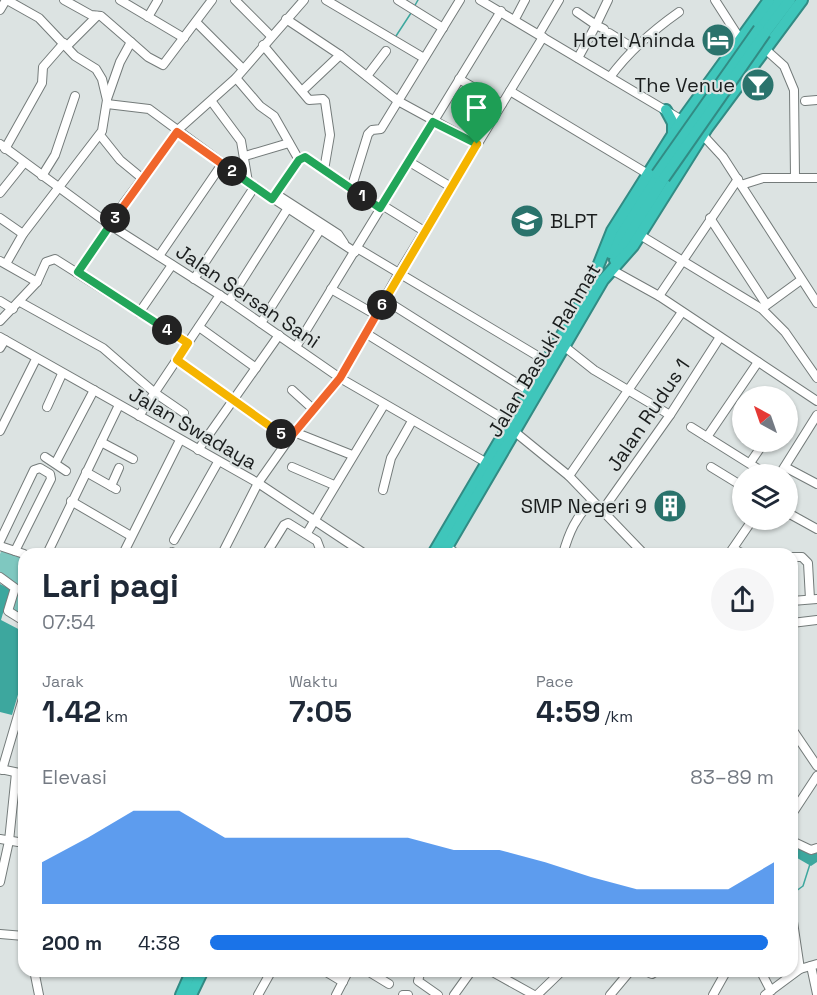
<!DOCTYPE html>
<html lang="id">
<head>
<meta charset="utf-8">
<style>
	body { margin:0; font-family:"Space Grotesk",sans-serif; background:#f6f6f7; color:#1f2937; height:100vh; display:flex; flex-direction:column; font-size:22px; white-space:nowrap }
	* { box-sizing:border-box; margin:0 }
	p { font-size:20px; color:#747a83 }
	.icon { flex:none; width:33px; height:33px; fill:none; stroke:currentColor; stroke-width:2; stroke-linecap:round; stroke-linejoin:round }
	.map { position:relative; flex:1; overflow:hidden }
	.panel { position:absolute; left:18px; top:548px; width:780px; height:429px; display:flex; flex-direction:column; background:#fff; border-radius:18px; box-shadow:0 2px 4px #0004 }
	.panel>* { flex:none }
	.needle { width:39px; rotate:320deg }
	.buttons { position:absolute; left:732px; top:386px; display:grid; gap:12px }
	.buttons a { display:grid; place-items:center; width:66px; height:66px; border-radius:50%; background:#fff; box-shadow:0 2px 4px #0004; font-size:30px }
	.pin { position:absolute; display:grid; place-items:center; width:51px; height:51px; color:#fff; margin:-62px -26px; border-radius:50% 50% 50% 0; rotate:-45deg; box-shadow:0 0 6px #0007 }
	.pin .icon { rotate:45deg }
	.km { position:absolute; width:30px; height:30px; margin:-15px; border-radius:50%; background:#222; color:#fff; font-size:16px; line-height:30px; text-align:center }
	.round { display:grid; place-items:center; flex:none; width:63px; height:63px; border-radius:32px; background:#f6f6f7 }
	.overview { display:flex; align-items:center; justify-content:space-between; height:102px; padding:0 24px }
	h1 { font-size:33px; font-weight:700; line-height:45px }
	.stats { display:grid; grid-template-columns:repeat(3,1fr); gap:9px; height:102px; padding:6px 24px }
	.stats div { display:grid; align-content:center }
	.stats b { font-size:30px; font-weight:700 }
	.stats small { font-size:16px; font-weight:400 }
	.stats p { font-size:16px }
	.chart { height:168px; padding:12px 24px }
	.chart p { display:flex; justify-content:space-between }
	.chart svg { width:100%; height:108px; margin-top:6px; fill:#1a73e8; opacity:.7 }
	ul { padding:0 24px; list-style:none; font-size:20px }
	li { display:grid; grid-template-columns:96px 72px 1fr; align-items:center; height:45px }
	li i { height:15px; border-radius:8px; background:#1a73e8 }
	.map>svg:first-child { display:block }
	.green { fill:#7fc8c0 }
	.water { fill:#3da79e }
	.lines { fill:none; stroke-linecap:round; stroke-linejoin:round }
	.stream { stroke:#3da79e; stroke-width:1.5 }
	.minor-casing { stroke:#747b7a; stroke-width:10 }
	.highway-casing { stroke:#328b84; stroke-width:14 }
	.minor { stroke:#fff; stroke-width:8 }
	.highway { stroke:#3fc6bb; stroke-width:10 }
	.highway-bridge-casing { stroke:#328b84; stroke-width:14; stroke-linecap:butt }
	.highway-bridge { stroke:#3fc6bb; stroke-width:10 }
	.split-1-casing { stroke:#fff; stroke-width:12 }
	.split-2-casing { stroke:#fff; stroke-width:12 }
	.split-3-casing { stroke:#fff; stroke-width:12 }
	.split-4-casing { stroke:#fff; stroke-width:12 }
	.split-5-casing { stroke:#fff; stroke-width:12 }
	.split-6-casing { stroke:#fff; stroke-width:12 }
	.split-7-casing { stroke:#fff; stroke-width:12 }
	.split-1 { stroke:#22a559; stroke-width:8 }
	.split-2 { stroke:#22a559; stroke-width:8 }
	.split-3 { stroke:#f0652b; stroke-width:8 }
	.split-4 { stroke:#22a559; stroke-width:8 }
	.split-5 { stroke:#f5b400; stroke-width:8 }
	.split-6 { stroke:#f0652b; stroke-width:8 }
	.split-7 { stroke:#f5b400; stroke-width:8 }
	.labels { text-anchor:middle; stroke-width:4.5; stroke-linejoin:round; paint-order:stroke }
	.poi-label { font-size:20px; fill:#1a1d1d; stroke:#dce3e2; text-anchor:end }
	.street-label { font-size:20px; fill:#1a1d1d; stroke:#dce3e2 }
</style>
</head>
<body>
<div class="map">
<svg width="817" height="995" viewBox="0 0 817 995">
	<rect width="100%" height="100%" fill="#dce3e2"/>
	<polygon class="green" points="3,547 24,558 20,570 24,572 24,623 8,617 18,586 0,575 0,554"/>
	<g class="water">
		<polygon points="0,584 10,589 1,620 24,632 24,674 12,715 0,712"/>
		<polygon points="792,844 812,854 817,852 817,862 811,866 792,855"/>
	</g>
	<g class="lines">
		<g class="stream">
			<polyline points="414,7 418,0"/>
			<polyline points="396,36 411,13"/>
			<polyline points="792,894 803,886 810,864"/>
		</g>
		<g class="minor-casing">
			<g id="minor">
				<polyline points="64,0 91,15 101,16 131,42 120,62 107,99"/>
				<polyline points="120,0 184,38"/>
				<polyline points="235,0 271,36"/>
				<polyline points="326,0 424,58"/>
				<polyline points="398,0 443,28"/>
				<polyline points="480,0 685,122"/>
				<polyline points="715,0 740,39"/>
				<polyline points="0,10 6,0"/>
				<polyline points="577,12 596,25 578,58"/>
				<polyline points="148,17 158,0"/>
				<polyline points="286,19 340,55 398,101 477,144"/>
				<polyline points="515,19 525,0"/>
				<polyline points="196,22 243,69"/>
				<polyline points="604,29 596,25 608,0"/>
				<polyline points="609,33 633,48"/>
				<polyline points="539,34 559,0"/>
				<polyline points="131,42 148,57 163,65 212,0"/>
				<polyline points="263,45 309,100 323,99 325,101 330,135 324,170"/>
				<polyline points="67,46 97,16"/>
				<polyline points="765,49 784,66 794,90 795,177"/>
				<polyline points="367,76 386,51"/>
				<path d="M610,77c20,-27 42,-46 69,-65"/>
				<polyline points="236,78 260,106 274,116 299,160"/>
				<polyline points="459,79 502,104"/>
				<polyline points="302,91 340,55"/>
				<polyline points="510,91 648,174"/>
				<polyline points="805,101 817,100"/>
				<polyline points="212,102 241,141 248,182"/>
				<polyline points="107,104 149,109 248,182 355,252"/>
				<polyline points="700,132 723,157 817,303"/>
				<polyline points="100,135 120,160 143,179"/>
				<polyline points="0,144 110,225 229,301 340,378 487,463"/>
				<polyline points="5,149 42,83 43,67 64,43"/>
				<polyline points="245,156 289,143"/>
				<polyline points="408,161 451,187"/>
				<polyline points="42,176 55,155 75,96"/>
				<polyline points="741,185 763,178 817,178"/>
				<polyline points="351,189 368,134 372,130 381,129 460,0"/>
				<polyline points="0,193 24,163"/>
				<polyline points="276,194 338,234 344,243"/>
				<polyline points="272,199 299,160 305,157 380,208"/>
				<polyline points="382,205 424,231"/>
				<polyline points="0,218 23,234"/>
				<polyline points="710,218 766,304"/>
				<polyline points="640,235 762,309 785,332 817,378"/>
				<polyline points="357,248 546,361"/>
				<polyline points="159,256 222,164"/>
				<polyline points="0,261 37,282"/>
				<polyline points="7,262 23,234 102,131 107,100 102,79 96,69 75,56 39,18 7,0"/>
				<polyline points="612,270 659,296 817,401"/>
				<polyline points="78,272 124,203 180,128 236,78 304,0"/>
				<polyline points="194,279 255,186"/>
				<polyline points="331,289 376,315"/>
				<polyline points="659,296 738,179"/>
				<polyline points="385,300 529,391"/>
				<polyline points="0,301 13,309"/>
				<polyline points="229,301 288,208"/>
				<polyline points="20,302 103,348 155,393 184,413"/>
				<polyline points="764,307 801,280"/>
				<polyline points="139,313 172,265"/>
				<polyline points="0,321 37,282 46,262 55,259 188,343"/>
				<polyline points="261,323 320,230"/>
				<polyline points="199,327 256,368"/>
				<polyline points="367,334 510,423"/>
				<polyline points="0,337 258,483 365,554"/>
				<polyline points="296,347 501,11"/>
				<polyline points="565,347 594,370 670,415"/>
				<polyline points="0,348 5,340"/>
				<polyline points="177,360 289,439"/>
				<polyline points="292,390 313,409"/>
				<polyline points="47,407 62,374"/>
				<polyline points="139,416 220,295"/>
				<polyline points="691,427 766,474"/>
				<polyline points="0,431 36,359"/>
				<polyline points="294,432 352,455"/>
				<polyline points="515,432 569,476 644,554"/>
				<polyline points="707,437 758,362"/>
				<polyline points="101,442 133,459"/>
				<polyline points="198,450 279,335"/>
				<polyline points="45,457 66,471"/>
				<polyline points="56,462 94,390"/>
				<polyline points="750,463 765,441"/>
				<polyline points="292,467 334,485"/>
				<polyline points="711,467 742,486"/>
				<polyline points="785,467 817,484"/>
				<polyline points="86,472 116,489"/>
				<polyline points="780,474 817,415"/>
				<polyline points="569,476 682,312"/>
				<polyline points="111,486 119,468"/>
				<polyline points="383,490 391,458 412,421"/>
				<polyline points="71,501 131,536"/>
				<polyline points="602,511 670,415 720,337"/>
				<polyline points="788,513 817,529"/>
				<polyline points="307,533 384,405"/>
				<polyline points="174,540 218,462"/>
				<polyline points="0,541 34,470 40,468 50,474 51,479 15,551"/>
				<polyline points="0,546 24,554"/>
				<polyline points="447,547 457,554"/>
				<polyline points="733,549 744,554"/>
				<polyline points="47,554 119,405"/>
				<polyline points="123,554 180,440"/>
				<polyline points="171,554 172,552"/>
				<polyline points="222,554 258,483 289,439 340,378 400,271 543,37"/>
				<polyline points="266,554 284,525 288,523 317,541 320,549 317,554"/>
				<path d="M563,554c6,-22 13,-37 29,-53"/>
				<polyline points="729,554 753,519"/>
				<polyline points="792,557 802,557 808,563 810,599"/>
				<polyline points="0,577 15,588 8,611 24,621"/>
				<polyline points="792,601 817,599"/>
				<polyline points="792,623 817,620"/>
				<polyline points="792,729 817,766"/>
				<polyline points="0,769 24,774"/>
				<polyline points="2,770 24,695"/>
				<polyline points="792,814 817,776"/>
				<polyline points="0,839 24,843"/>
				<polyline points="792,841 811,850 817,848"/>
				<polyline points="0,882 9,841 16,773"/>
				<polyline points="792,915 800,969"/>
				<polyline points="0,934 24,936"/>
				<polyline points="811,966 817,994"/>
				<polyline points="34,970 39,995"/>
				<polyline points="323,970 343,982"/>
				<polyline points="366,970 389,984"/>
				<polyline points="421,970 418,981 438,995"/>
				<polyline points="489,970 534,995"/>
				<polyline points="643,970 652,974 658,970"/>
				<polyline points="760,970 771,991"/>
				<polyline points="258,995 272,970"/>
				<polyline points="336,995 349,970"/>
				<polyline points="403,995 408,995"/>
				<polyline points="454,995 472,970"/>
				<polyline points="537,995 563,970"/>
				<polyline points="610,995 631,970"/>
				<polyline points="713,995 727,970"/>
				<polyline points="765,995 800,969 817,964"/>
			</g>
		</g>
		<g class="highway-casing">
			<g id="highway">
				<polyline points="759,29 780,0"/>
				<polyline points="765,33 790,0"/>
				<polyline points="666,110 673,123 673,134"/>
				<polyline points="610,253 657,174"/>
				<polyline points="615,260 664,178"/>
				<polyline points="433,554 589,289 612,231 682,120 769,0"/>
				<polyline points="443,554 603,280 633,246 707,128 802,0"/>
				<polyline points="181,995 192,970"/>
				<polyline points="191,995 203,970"/>
			</g>
		</g>
		<use href="#minor" class="minor"/>
		<use href="#highway" class="highway"/>
		<g class="highway-bridge-casing">
			<g id="highway-bridge">
				<polyline points="657,174 759,29"/>
				<polyline points="664,178 765,33"/>
			</g>
		</g>
		<use href="#highway-bridge" class="highway-bridge"/>
	</g>
	<g class="lines">
		<g class="split-1-casing">
			<polyline id="split-1" points="362,196 380,208 433,122 477,144"/>
		</g>
		<g class="split-2-casing">
			<polyline id="split-2" points="232,171 272,199 299,160 305,157 362,196"/>
		</g>
		<g class="split-3-casing">
			<polyline id="split-3" points="115,218 177,132 232,171"/>
		</g>
		<g class="split-4-casing">
			<polyline id="split-4" points="115,218 78,272 167,330"/>
		</g>
		<g class="split-5-casing">
			<polyline id="split-5" points="167,330 188,343 177,360 281,434"/>
		</g>
		<g class="split-6-casing">
			<polyline id="split-6" points="281,434 289,439 340,378 382,305"/>
		</g>
		<g class="split-7-casing">
			<polyline id="split-7" points="382,305 477,144"/>
		</g>
		<use href="#split-1" class="split-1"/>
		<use href="#split-2" class="split-2"/>
		<use href="#split-3" class="split-3"/>
		<use href="#split-4" class="split-4"/>
		<use href="#split-5" class="split-5"/>
		<use href="#split-6" class="split-6"/>
		<use href="#split-7" class="split-7"/>
	</g>
	<defs>
		<g id="hotel-disc" transform="scale(1.725)"><circle r="9.5" fill="#2a736c" stroke="#dce3e2"/><path d="M-6-4.5h1.5V1H6V5H4.5V3h-9V5H-6ZM-4 0a1.8 1.8 0 1 1 3.6 0ZM.5 0V-2.5h3Q6-2.5 6 0Z" fill="#fff"/></g>
		<g id="bar-disc" transform="scale(1.725)"><circle r="9.5" fill="#2a736c" stroke="#dce3e2"/><path d="M-6-5H6L.8 .8V4.5H3.5V6h-7V4.5H-.8V.8Z" fill="#fff"/></g>
		<g id="school-disc" transform="scale(1.725)"><circle r="9.5" fill="#2a736c" stroke="#dce3e2"/><path d="M0-5L7-2L0 1L-7-2ZM-4 1L0 2.5L4 1V4Q0 6-4 4Z" fill="#fff"/></g>
		<g id="building-disc" transform="scale(1.725)"><circle r="9.5" fill="#2a736c" stroke="#dce3e2"/><path d="M-4-6H4V6H1V3H-1V6H-4ZM-2.5-4.3h1.7v1.8h-1.7ZM.8-4.3h1.7v1.8H.8ZM-2.5-1h1.7V.8h-1.7ZM.8-1h1.7V.8H.8Z" fill="#fff"/></g>
	</defs>
	<g fill-rule="evenodd">
		<use href="#hotel-disc" x="718" y="40"/>
		<use href="#bar-disc" x="758" y="85"/>
		<use href="#school-disc" x="527" y="221"/>
		<use href="#building-disc" x="670" y="506"/>
	</g>
	<g class="labels">
		<g class="poi-label">
			<text x="695" y="47">Hotel Aninda</text>
			<text x="735" y="92">The Venue</text>
			<text x="550" y="228" text-anchor="start">BLPT</text>
			<text x="647" y="513">SMP Negeri 9</text>
		</g>
		<g class="street-label">
			<text transform="translate(248 296) rotate(34)" y="7">Jalan Sersan Sani</text>
			<text transform="translate(544 350) rotate(-59)" y="7">Jalan Basuki Rahmat</text>
			<text transform="translate(648 415) rotate(-56)" y="7">Jalan Rudus 1</text>
			<text transform="translate(193 428) rotate(30)" y="7">Jalan Swadaya</text>
		</g>
	</g>
</svg>
<div class="buttons">
<a><svg class="needle" viewBox="-14 -14 28 28"><path d="M0-13l5 13h-10z" fill="#e53935"/><path d="M0 13l5-13h-10z" fill="#747a83"/></svg></a>
<a><svg class="icon" aria-label="layers" viewBox="0 0 24 24"><path d="M12 4l9 5-9 5-9-5zM3 14l9 5 9-5"/></svg></a>
</div>
<div class="pin" style="left:477px;top:144px;background:#1e9e55"><svg class="icon" aria-label="arrive" viewBox="0 0 24 24"><path d="M6 21V4h12l-3 4 3 4H6"/></svg></div>
<b class="km" style="left:362px;top:196px">1</b>
<b class="km" style="left:232px;top:171px">2</b>
<b class="km" style="left:115px;top:218px">3</b>
<b class="km" style="left:167px;top:330px">4</b>
<b class="km" style="left:281px;top:434px">5</b>
<b class="km" style="left:382px;top:305px">6</b>
<section class="panel">
<div class="overview"><div><h1>Lari pagi</h1><p>07:54</p></div><a class="round"><svg class="icon" aria-label="share" viewBox="0 0 24 24"><path d="M12 15V3M7 8l5-5 5 5M5 13v7h14v-7"/></svg></a></div>
<div class="stats">
<div><p>Jarak</p><b>1.42<small> km</small></b></div>
<div><p>Waktu</p><b>7:05</b></div>
<div><p>Pace</p><b>4:59<small> /km</small></b></div>
</div>
<div class="chart"><p><span>Elevasi</span>83–89 m</p>
<svg viewBox="0 0 160 44" preserveAspectRatio="none"><path d="M0 44V27L10 17L20 6L30 6L40 17L50 17L60 17L70 17L80 17L90 22L100 22L110 27L120 33L130 38L140 38L150 38L160 27V44z"/></svg>
</div>
<ul>
<li><b>200 m</b>4:38<i style="width:99%"></i></li>
</ul>
</section>
</div>
</body>
</html>
